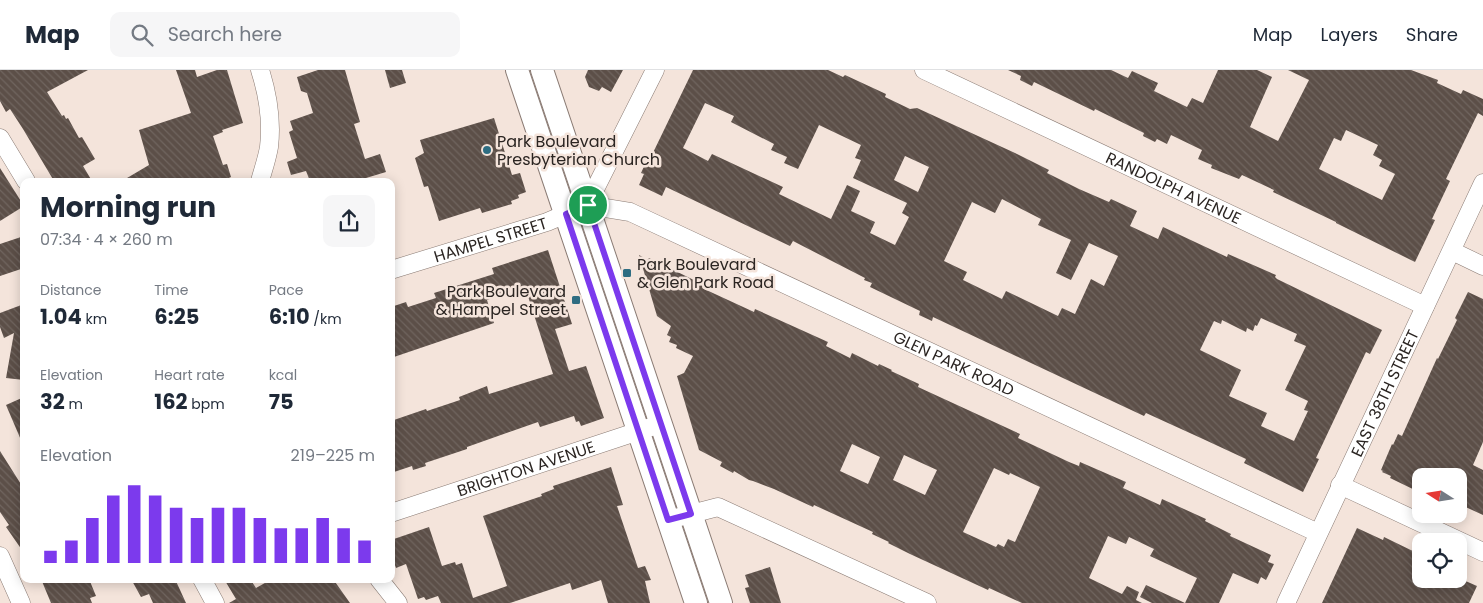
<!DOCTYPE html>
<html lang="en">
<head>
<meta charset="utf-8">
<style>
	body { margin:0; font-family:Poppins,sans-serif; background:#f6f6f7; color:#1f2937; height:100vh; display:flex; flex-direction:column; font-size:19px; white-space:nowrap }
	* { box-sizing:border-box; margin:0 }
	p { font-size:16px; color:#747a83 }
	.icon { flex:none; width:28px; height:28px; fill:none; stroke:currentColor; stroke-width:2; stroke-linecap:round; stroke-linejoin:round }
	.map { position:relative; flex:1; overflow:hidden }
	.sheet { position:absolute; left:20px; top:108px; width:375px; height:405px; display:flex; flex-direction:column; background:#fff; border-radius:10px; box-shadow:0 2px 12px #0003 }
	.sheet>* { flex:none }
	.needle { width:32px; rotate:282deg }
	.controls { position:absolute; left:1412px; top:398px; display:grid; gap:10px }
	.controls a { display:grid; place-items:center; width:55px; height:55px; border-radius:10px; background:#fff; box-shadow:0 2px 12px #0003; font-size:25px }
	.pin { position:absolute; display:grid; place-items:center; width:42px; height:42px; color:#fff; margin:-21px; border:2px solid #fff; border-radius:50%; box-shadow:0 1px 5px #0007 }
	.round { display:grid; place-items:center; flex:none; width:52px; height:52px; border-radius:10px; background:#f6f6f7 }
	.summary { display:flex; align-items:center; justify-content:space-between; height:85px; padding:0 20px }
	h1 { font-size:28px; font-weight:700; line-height:38px }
	.metrics { display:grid; grid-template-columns:repeat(3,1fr); gap:8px; height:85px; padding:5px 20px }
	.metrics div { display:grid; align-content:center }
	.metrics b { font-size:21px; font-weight:700 }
	.metrics small { font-size:14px; font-weight:400 }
	.metrics p { font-size:14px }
	.chart { height:140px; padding:10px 20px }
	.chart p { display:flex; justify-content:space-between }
	.chart svg { width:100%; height:90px; margin-top:5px; stroke:#7c3aed; stroke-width:6 }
	header { display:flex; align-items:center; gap:30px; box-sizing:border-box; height:70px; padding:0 25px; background:#fff; border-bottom:1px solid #e0e1e3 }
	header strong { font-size:24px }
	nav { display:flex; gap:28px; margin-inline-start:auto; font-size:18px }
	.search { width:350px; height:45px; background:#f6f6f7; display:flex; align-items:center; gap:12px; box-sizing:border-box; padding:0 18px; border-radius:10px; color:#747a83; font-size:19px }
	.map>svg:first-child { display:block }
	.building { fill:url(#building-back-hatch); fill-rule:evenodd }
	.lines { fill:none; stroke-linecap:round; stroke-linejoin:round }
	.minor-casing { stroke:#8a7b74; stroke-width:19 }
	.major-casing { stroke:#8a7b74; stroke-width:24 }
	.minor { stroke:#fff; stroke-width:18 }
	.major { stroke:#fff; stroke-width:22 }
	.route-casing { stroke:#fff; stroke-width:10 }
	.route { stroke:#7c3aed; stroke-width:6 }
	.poi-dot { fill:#2e6d82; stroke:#f4e4db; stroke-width:2 }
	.labels { text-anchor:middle; stroke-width:5; stroke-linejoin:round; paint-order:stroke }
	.poi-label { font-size:16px; fill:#2b2522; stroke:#f4e4db; text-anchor:start }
	.street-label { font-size:16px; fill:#2b2522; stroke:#f4e4db }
</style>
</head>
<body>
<header>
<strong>Map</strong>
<div class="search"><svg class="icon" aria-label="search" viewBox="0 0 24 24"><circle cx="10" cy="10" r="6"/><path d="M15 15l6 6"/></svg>Search here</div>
<nav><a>Map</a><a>Layers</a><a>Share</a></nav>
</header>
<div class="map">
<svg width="1483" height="533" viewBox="0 0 1483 533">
	<defs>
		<pattern id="building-back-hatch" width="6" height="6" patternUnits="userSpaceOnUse" patternTransform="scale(1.25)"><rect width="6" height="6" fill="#5c4f48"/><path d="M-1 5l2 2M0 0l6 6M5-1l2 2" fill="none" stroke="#70655f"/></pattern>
	</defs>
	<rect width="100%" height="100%" fill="#f4e4db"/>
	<g class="building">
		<polygon points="0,0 88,0 47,22 62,46 64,45 66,49 68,48 79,68 82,67 95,89 83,96 92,111 54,111 23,59 10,39 6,42 0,31"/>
		<polygon points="176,0 195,0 197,7 217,0 227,0 243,53 222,60 223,62 213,66 223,95 227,94 231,107 222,111 122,111 149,95 139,60 191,43"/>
		<polygon points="318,0 345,0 360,52 354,54 365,89 380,84 386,102 356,111 310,111 306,101 291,105 287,92 297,88 289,62 293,60 290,51 313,43 307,23 301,21 297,7"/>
		<polygon points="385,0 402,0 406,13 390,18"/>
		<polygon points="588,0 623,0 611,22 602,17 599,21 589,17 585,7"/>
		<path d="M693,0h135l15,7 2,-2 41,19 -1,3 25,12 7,-1 98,45 34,17 -2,3 32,16 30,13 2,-3 26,12 -7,15 28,13 5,-12 64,30 1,-3 48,21 -1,2 2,2 105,51 -12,24 -4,-2 -50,106 3,1 -16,33 -59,-29 2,-4 -43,-20 -57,-26 -2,3 -211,-99 -1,4 -13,-6 1,-4 -50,-24 2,-4 -8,-3 1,-2 -72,-37 -3,5 -124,-59 -4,9 -23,-11 5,-11 -3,-1 6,-13 2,1zM705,33l29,13 -3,6 43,22 -3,6 16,7 -3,6 14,6 21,-44 42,20 -6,13 6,2 -8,18 54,25 -5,10 7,4 -14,28 -25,-12 5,-11 -24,-11 9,-20 -13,-6 -16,34 -52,-25 4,-7 -71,-33 -4,7 -25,-13zM905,86l24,11 -11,25 -24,-12zM1002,129l39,20 -3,6 33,15 -15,33 15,7 18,-37 29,13 -14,30 -13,-7 -16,35 -13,-6 -4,8 -52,-25 -4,8 -39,-19 4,-8 -23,-11 28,-59 23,11zM1261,248l36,16 -3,7 12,5 -21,44 23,11 -4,9 4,1 -14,30 -33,-15 6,-13 -38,-17 12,-26 -41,-20 14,-29 7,3 1,-4 24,12 1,-4 6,3 2,-6 2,1z"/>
		<path d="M1008,0h103l17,8 4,-7 26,12 -4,8 33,16 5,-9 11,5 15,-33h39l15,7 -22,50 28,14 31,-61 -21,-10h123l27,10 -1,3 24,11 2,-4 20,9v17l-5,-3 -32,66 4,2 -18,38 3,1 -20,42 -79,-39v-1l-63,-30 1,-2 -32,-15 -3,4 -28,-11 1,-3 -14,-6 4,-9 -31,-15 -4,9 -10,-5 -2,3 -12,-6 1,-3 -49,-24 -1,2 -60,-29 -2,4 -12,-6 1,-4zM1346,60l32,15 -5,10 9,5 -3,6 16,8 -13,26 -63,-31 15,-31 7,3z"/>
		<polygon points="494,48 512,105 520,103 526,122 518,125 519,128 511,131 512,134 482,143 480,138 439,151 428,116 424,117 415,88 424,83 420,70"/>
		<polygon points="0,98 24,136 0,151"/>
		<polygon points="24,166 24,198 0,206 0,174"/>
		<polygon points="548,180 572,254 555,259 569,301 586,296 604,348 581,356 579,351 576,352 574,346 540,357 538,352 467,377 467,379 425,393 426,396 413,400 412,396 391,403 391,351 426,339 427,341 460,330 459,327 487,316 489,324 553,304 525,217 487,230 494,253 391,288 391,237 406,232 408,237 436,228 434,223 494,204 492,198"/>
		<path d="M639,185l9,5 1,-2 55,27 -2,3 52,24 1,-3 73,33 -2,4 24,12 2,-5 26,13 1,-2 13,6 -1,1 28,13 -1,3 102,47 -2,4 51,24 10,4 1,-4 46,20 -3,6 37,17 2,-6 44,20 -1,2 26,13 -1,2 41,19 -3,7 6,2 -8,16 -5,-3 -3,7 -25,-11 -14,30h-67l-12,-6 6,-12 39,18 12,-25 -47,-22 4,-7 -25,-12 -3,7 -18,-8 -19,42 33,16 5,-8 12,6 -3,8 6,3h-120l-33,-15 -1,2 -78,-36 -22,-11 1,-1 -17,-8 1,-2 -59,-27 -1,2 -39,-18 -21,-8 -4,-1 -15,-9 -1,2 -13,-7 2,-4 -23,-12 -22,-74 7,-3 9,-17 -17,-8 1,-3 -8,-3 2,-5 -4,-2 4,-9 -14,-10zM852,374l28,13 -12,27 -28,-13zM904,385l33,15 -12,25 -32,-15zM994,398l15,7 1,-2 30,14 -25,55 -7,-3 -4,8 -6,-3 -2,3 -33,-15z"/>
		<polygon points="1468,222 1483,229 1483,372 1473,395 1483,400 1483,445 1459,434 1459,406 1421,406 1421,423 1390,408 1391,406 1382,402 1383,401 1381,400 1392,374 1393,375 1398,364 1402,366 1437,288 1438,289 1457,250 1455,248"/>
		<polygon points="24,234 24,310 6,308 14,263 4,268 0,257 0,243"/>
		<polygon points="24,327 24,377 6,335"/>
		<polygon points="0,381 24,419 24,483 6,457 9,455 0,442"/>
		<polygon points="611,397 623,435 617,436 638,498 645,496 651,510 645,511 650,533 608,533 601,510 572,520 570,513 510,533 441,533 438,526 426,530 424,527 418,529 406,494 396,498 391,484 391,470 429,457 442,496 455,492 456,495 462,493 473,528 507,516 483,446 542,426 541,424 554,419 553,416"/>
		<polygon points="1357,458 1383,470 1384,467 1421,485 1421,509 1461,509 1477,516 1469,533 1322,533"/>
		<polygon points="770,497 781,533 750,533 745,518 749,517 745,505"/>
		<polygon points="41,509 89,509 96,526 90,528 92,533 51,533"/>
		<polygon points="131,509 175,509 186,533 153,533 149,524 141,527"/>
		<polygon points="224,509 250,509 256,518 272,509 333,509 350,533 229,533 236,529"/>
	</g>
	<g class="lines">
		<g class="minor-casing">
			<g id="minor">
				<path id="s1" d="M924,0l501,236"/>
				<polyline points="0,68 26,111"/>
				<path d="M260,111c3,-11 7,-22 9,-34 3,-26 -1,-52 -9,-77"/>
				<path id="s2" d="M587,135l43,7 688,321"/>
				<polyline points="1452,181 1483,196"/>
				<path id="s3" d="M391,200l156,-48 40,-17 68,-135"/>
				<polyline points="1340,415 1483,482"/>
				<path id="s4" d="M391,443l260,-86"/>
				<polyline points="668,450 718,437 927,533"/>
				<polyline points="0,486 21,533"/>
				<polyline points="202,509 215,533"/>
				<polyline points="379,509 398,533"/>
				<path id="s5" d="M1286,533l197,-420"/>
			</g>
		</g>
		<g class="major-casing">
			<g id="major">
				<polyline points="517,0 696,533"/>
				<polyline points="542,0 721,533"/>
			</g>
		</g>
		<use href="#minor" class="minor"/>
		<use href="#major" class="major"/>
	</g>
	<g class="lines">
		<g class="route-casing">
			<polygon id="route" points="588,135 691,444 668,450 566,144"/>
		</g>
		<use href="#route" class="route"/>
	</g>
	<g class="poi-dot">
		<circle cx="487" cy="80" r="5"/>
		<rect x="622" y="198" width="10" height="10" rx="2.5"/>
		<rect x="571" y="225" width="10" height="10" rx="2.5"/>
	</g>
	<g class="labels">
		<g class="poi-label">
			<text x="497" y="77">Park Boulevard<tspan x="497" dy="18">Presbyterian Church</tspan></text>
			<text x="637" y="200">Park Boulevard<tspan x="637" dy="18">&amp; Glen Park Road</tspan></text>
			<text x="566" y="227" text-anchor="end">Park Boulevard<tspan x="566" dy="18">&amp; Hampel Street</tspan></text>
		</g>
		<g class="street-label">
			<text dy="6" stroke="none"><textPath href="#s1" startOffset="276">RANDOLPH AVENUE</textPath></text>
			<text dy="6" stroke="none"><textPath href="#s3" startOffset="104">HAMPEL STREET</textPath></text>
			<text dy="6" stroke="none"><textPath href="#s2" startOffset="401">GLEN PARK ROAD</textPath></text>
			<text dy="6" stroke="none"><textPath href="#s5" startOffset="232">EAST 38TH STREET</textPath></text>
			<text dy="6" stroke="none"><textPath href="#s4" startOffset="142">BRIGHTON AVENUE</textPath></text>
		</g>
	</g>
</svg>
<div class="controls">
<a><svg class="needle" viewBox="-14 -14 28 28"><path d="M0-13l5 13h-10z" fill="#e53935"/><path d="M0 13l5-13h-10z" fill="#747a83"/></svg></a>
<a><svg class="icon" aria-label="locate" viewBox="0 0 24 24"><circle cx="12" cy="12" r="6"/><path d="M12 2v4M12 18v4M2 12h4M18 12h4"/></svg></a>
</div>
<div class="pin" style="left:588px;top:135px;background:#1e9e55"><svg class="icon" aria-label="arrive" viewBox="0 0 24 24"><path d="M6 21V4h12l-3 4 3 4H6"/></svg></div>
<section class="sheet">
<div class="summary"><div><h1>Morning run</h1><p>07:34 · 4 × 260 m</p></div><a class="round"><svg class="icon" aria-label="share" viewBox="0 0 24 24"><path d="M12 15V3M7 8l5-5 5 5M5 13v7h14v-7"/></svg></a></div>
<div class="metrics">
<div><p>Distance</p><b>1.04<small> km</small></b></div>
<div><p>Time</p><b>6:25</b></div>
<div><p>Pace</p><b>6:10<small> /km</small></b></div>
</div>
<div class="metrics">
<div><p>Elevation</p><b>32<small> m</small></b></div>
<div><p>Heart rate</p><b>162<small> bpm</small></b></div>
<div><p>kcal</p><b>75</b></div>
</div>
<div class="chart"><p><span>Elevation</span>219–225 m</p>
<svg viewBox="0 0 160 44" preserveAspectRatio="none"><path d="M5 44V38M15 44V33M25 44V22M35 44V11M45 44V6M55 44V11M65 44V17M75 44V22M85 44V17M95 44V17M105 44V22M115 44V27M125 44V27M135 44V22M145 44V27M155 44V33"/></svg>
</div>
</section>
</div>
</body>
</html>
